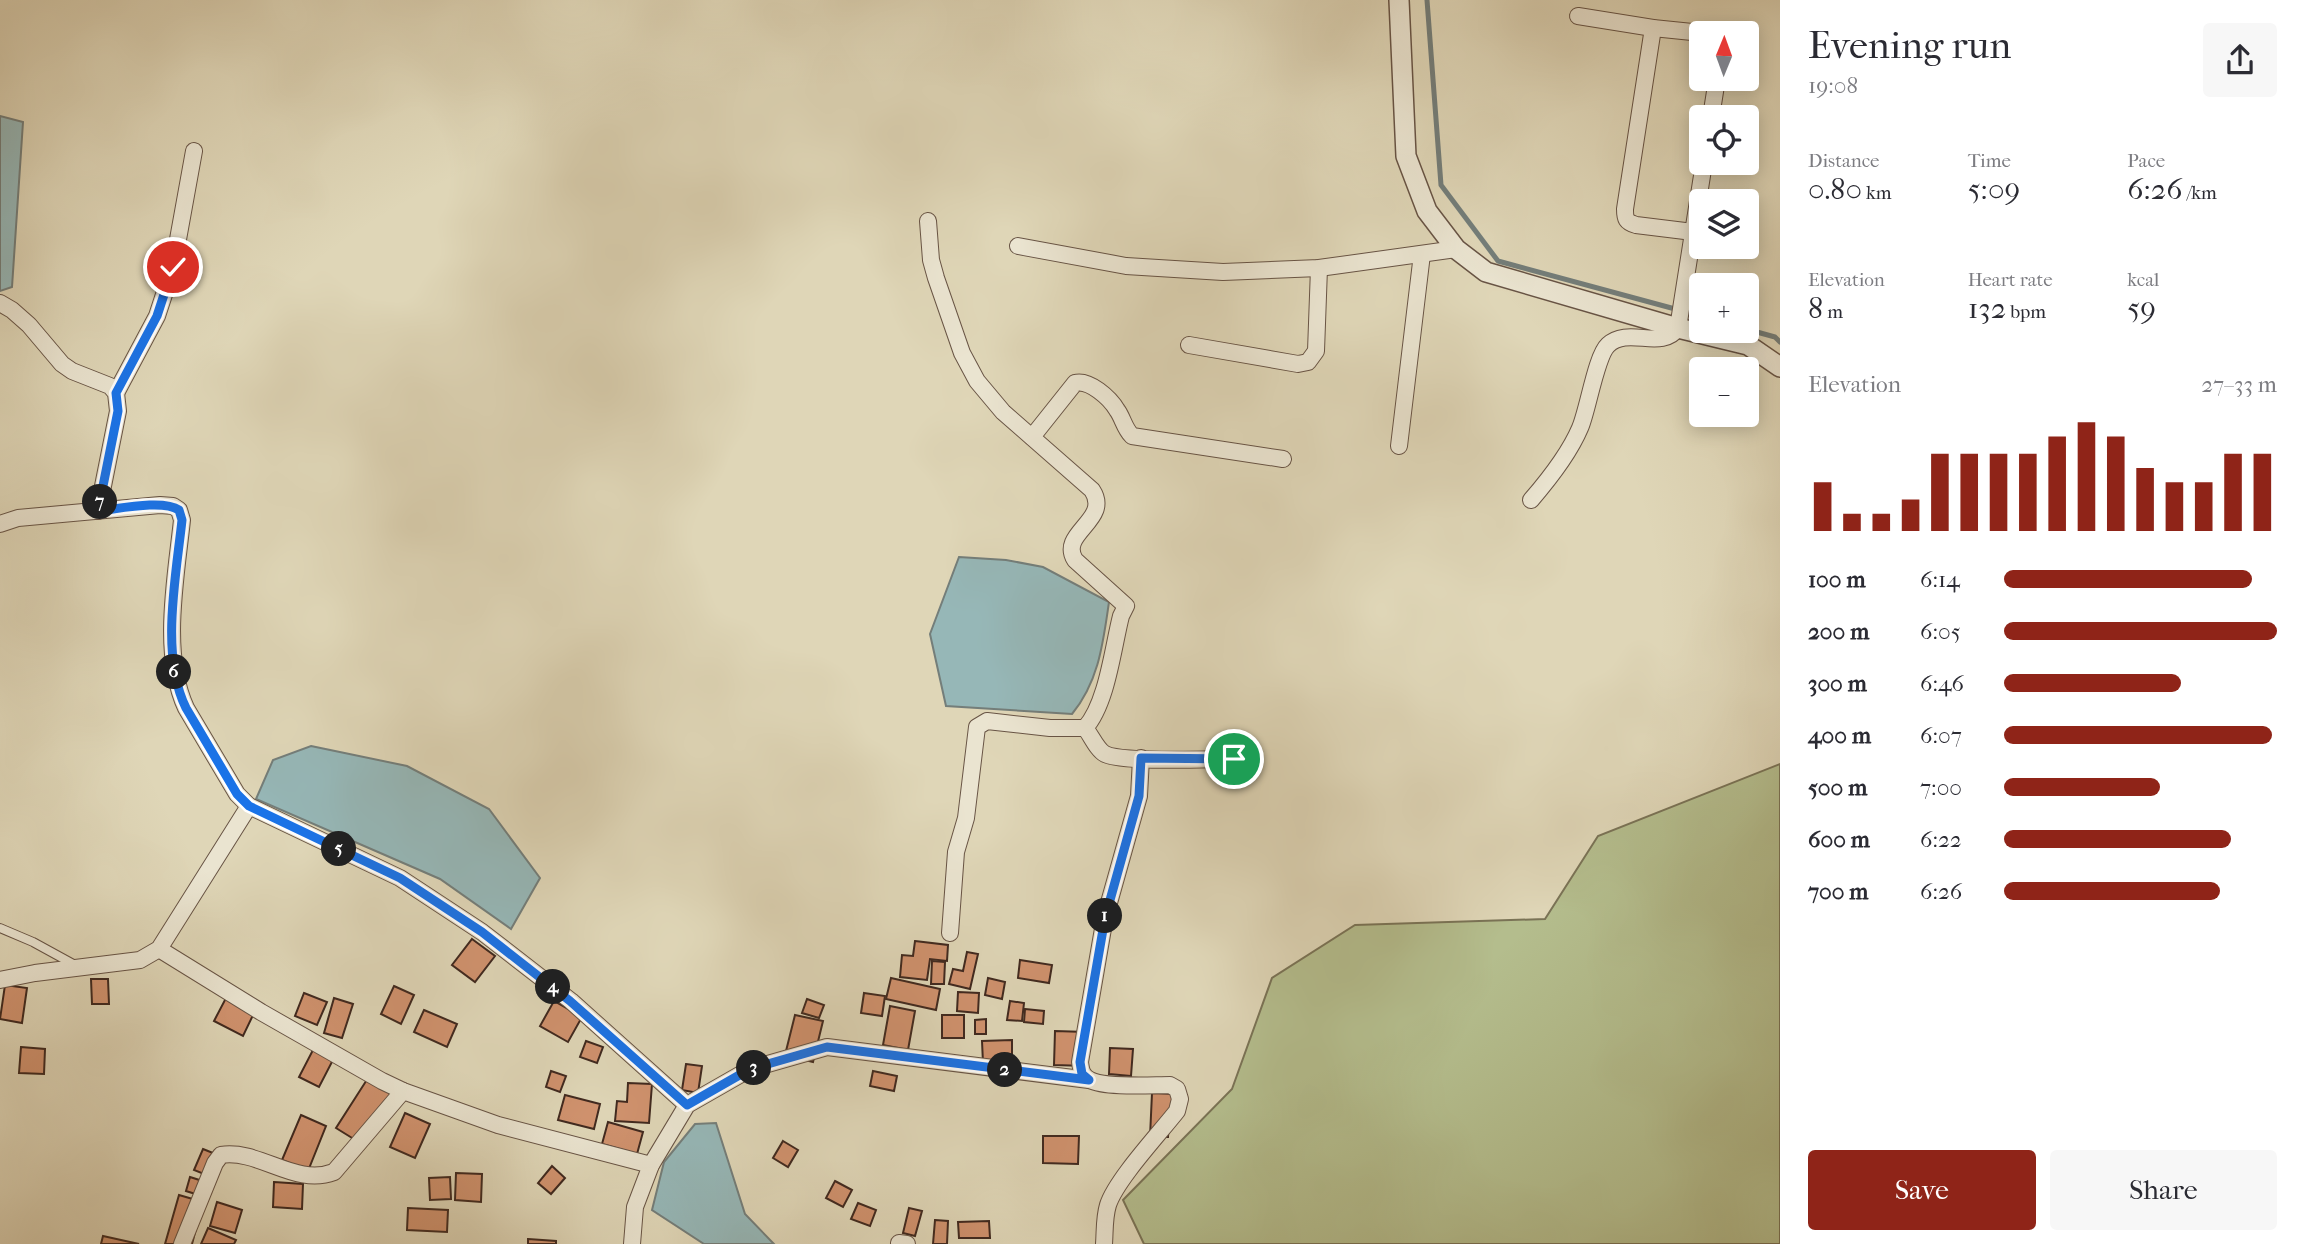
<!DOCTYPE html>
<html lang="en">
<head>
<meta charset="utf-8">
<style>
	body { margin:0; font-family:"IM FELL French Canon",serif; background:#f7f7f7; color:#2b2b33; height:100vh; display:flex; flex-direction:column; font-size:26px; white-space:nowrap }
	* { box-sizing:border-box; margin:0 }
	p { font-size:23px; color:#7c7c81 }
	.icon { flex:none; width:38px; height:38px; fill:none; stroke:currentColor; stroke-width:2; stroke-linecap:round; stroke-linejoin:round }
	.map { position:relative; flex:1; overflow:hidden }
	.side { display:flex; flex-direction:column; background:#fff; width:525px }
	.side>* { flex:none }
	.needle { width:46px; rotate:1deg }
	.buttons { position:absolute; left:1689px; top:21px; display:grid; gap:14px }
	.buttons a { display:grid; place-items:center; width:70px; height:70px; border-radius:7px; background:#fff; box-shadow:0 4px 18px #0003; font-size:35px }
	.pin { position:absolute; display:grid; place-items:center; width:60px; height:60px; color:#fff; margin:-30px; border:4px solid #fff; border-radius:50%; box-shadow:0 2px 7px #0007 }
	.km { position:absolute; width:35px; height:35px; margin:-18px; border-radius:50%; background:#222; color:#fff; font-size:19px; line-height:35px; text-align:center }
	.round { display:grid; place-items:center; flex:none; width:74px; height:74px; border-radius:7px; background:#f7f7f7 }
	.headline { display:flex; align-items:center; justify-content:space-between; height:119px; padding:0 28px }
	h1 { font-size:38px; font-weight:600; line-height:52px }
	.metrics { display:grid; grid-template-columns:repeat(3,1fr); gap:10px; height:119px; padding:7px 28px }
	.metrics div { display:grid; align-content:center }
	.metrics b { font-size:30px; font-weight:600 }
	.metrics small { font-size:19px; font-weight:400 }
	.metrics p { font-size:19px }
	.chart { height:196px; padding:14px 28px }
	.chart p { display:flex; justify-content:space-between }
	.chart svg { width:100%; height:126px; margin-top:7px; stroke:#8f2418; stroke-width:6 }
	.primary-button { display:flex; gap:14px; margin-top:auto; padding:14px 28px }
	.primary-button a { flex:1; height:80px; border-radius:7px; background:#8f2418; color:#fff; font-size:28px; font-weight:600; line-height:80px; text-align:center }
	.primary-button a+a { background:#f7f7f7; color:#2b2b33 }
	ul { padding:0 28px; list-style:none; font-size:23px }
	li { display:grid; grid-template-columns:112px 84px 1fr; align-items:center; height:52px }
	li i { height:18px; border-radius:9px; background:#8f2418 }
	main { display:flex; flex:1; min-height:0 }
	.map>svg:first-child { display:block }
	.green { fill:#b4bd8d; stroke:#7a7356; stroke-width:2 }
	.water { fill:#96b7b7; stroke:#747e7a; stroke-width:2 }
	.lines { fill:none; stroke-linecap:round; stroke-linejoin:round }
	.stream { stroke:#747e7a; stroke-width:5 }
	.building { fill:#d0926e; stroke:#40291f; stroke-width:2 }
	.service-casing { stroke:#685445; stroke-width:10 }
	.minor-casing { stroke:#685445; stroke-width:18 }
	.tertiary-casing { stroke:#685445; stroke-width:22 }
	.service { stroke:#eae4d0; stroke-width:8 }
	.minor { stroke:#eae4d0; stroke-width:16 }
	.tertiary { stroke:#eae4d0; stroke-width:19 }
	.route-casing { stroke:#fff; stroke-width:14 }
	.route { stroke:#1a73e8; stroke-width:9 }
</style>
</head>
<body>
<main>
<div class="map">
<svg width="1780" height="1244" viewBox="0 0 1780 1244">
	<rect width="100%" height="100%" fill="#dfd6b7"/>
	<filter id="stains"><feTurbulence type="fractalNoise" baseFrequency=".00286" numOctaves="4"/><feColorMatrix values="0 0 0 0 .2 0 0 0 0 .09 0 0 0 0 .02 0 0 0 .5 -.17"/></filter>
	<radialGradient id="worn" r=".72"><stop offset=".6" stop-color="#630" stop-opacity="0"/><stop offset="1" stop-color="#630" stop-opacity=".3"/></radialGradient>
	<polygon class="green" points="1780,764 1780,1244 1144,1244 1123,1200 1232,1089 1272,978 1355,925 1545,919 1598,836"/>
	<g class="water">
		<polygon points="0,116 23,122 12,287 0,291"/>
		<path d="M959,557l47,3 37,7 66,35c-6,41 -10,79 -37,112l-126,-8 -16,-72z"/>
		<polygon points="311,746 407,766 489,809 540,878 511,929 440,879 256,799 273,760"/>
		<polygon points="716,1123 745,1214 774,1244 704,1244 652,1210 664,1162 695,1124"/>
	</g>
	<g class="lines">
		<g class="stream">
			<polyline points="1427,0 1441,185 1498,261 1701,316"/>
			<polyline points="1746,329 1775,337 1780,342"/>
		</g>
	</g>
	<g class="building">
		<polygon points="472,939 495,956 475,982 452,965"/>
		<polygon points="915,941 948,945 947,961 930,959 927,980 900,977 902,955 913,956"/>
		<polygon points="967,952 978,954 970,989 949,984 953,969 963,971"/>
		<polygon points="1020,960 1052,965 1049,983 1018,978"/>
		<polygon points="932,961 945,962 944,984 931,984"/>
		<polygon points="891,978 940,989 936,1010 886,999"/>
		<polygon points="988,978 1005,982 1002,999 985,995"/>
		<polygon points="91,979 108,979 109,1004 92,1004"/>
		<polygon points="5,985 27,988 22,1023 0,1019"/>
		<polygon points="394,986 414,995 401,1024 381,1014"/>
		<polygon points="958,992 979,993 978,1013 957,1011"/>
		<polygon points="304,993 327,1002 317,1025 295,1016"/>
		<polygon points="864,993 885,996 882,1016 861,1013"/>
		<polygon points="226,998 254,1013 243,1036 214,1021"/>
		<polygon points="334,998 353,1004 342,1038 324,1033"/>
		<polygon points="807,999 824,1005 819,1018 802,1013"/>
		<polygon points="554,1001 582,1017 568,1042 540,1026"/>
		<polygon points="1010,1001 1024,1003 1022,1021 1007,1020"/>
		<polygon points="890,1006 915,1011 908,1050 883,1045"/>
		<polygon points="1025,1009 1044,1011 1043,1024 1024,1022"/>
		<polygon points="424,1010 457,1024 447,1047 414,1032"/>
		<polygon points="795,1015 823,1021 813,1062 785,1055"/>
		<rect x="942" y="1015" width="22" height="23"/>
		<polygon points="986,1019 986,1034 975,1034 975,1020"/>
		<polygon points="1055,1031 1086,1032 1086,1066 1054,1065"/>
		<polygon points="1012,1040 1012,1062 983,1063 982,1041"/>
		<polygon points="586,1041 603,1047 597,1063 580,1057"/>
		<polygon points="21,1047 45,1049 44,1074 19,1073"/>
		<polygon points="314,1048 334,1058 319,1087 299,1077"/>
		<polygon points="1110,1048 1133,1049 1131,1076 1109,1074"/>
		<polygon points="686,1064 702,1066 698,1093 682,1090"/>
		<polygon points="551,1071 566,1076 560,1092 546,1087"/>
		<polygon points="873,1071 897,1076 894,1091 870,1086"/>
		<polygon points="368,1078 397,1096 365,1146 336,1128"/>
		<polygon points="628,1083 652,1084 649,1123 615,1121 617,1101 627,1102"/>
		<polygon points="1152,1093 1178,1094 1169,1121 1168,1137 1150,1137"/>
		<polygon points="565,1095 600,1104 594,1129 558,1120"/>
		<polygon points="405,1113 430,1124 415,1158 390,1147"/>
		<polygon points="301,1115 326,1126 308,1171 282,1160"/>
		<polygon points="608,1122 643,1132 637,1154 602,1144"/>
		<polygon points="1043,1136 1079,1136 1078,1164 1043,1163"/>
		<polygon points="783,1141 798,1150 788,1167 773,1158"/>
		<polygon points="203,1149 223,1157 214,1178 194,1170"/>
		<polygon points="552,1166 565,1178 551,1194 538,1183"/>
		<polygon points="456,1173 482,1174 481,1202 455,1200"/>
		<polygon points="190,1177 212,1184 208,1198 186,1191"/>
		<polygon points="450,1177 451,1199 430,1200 429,1178"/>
		<polygon points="835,1181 852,1190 843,1207 826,1198"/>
		<polygon points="274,1182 303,1184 302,1209 273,1207"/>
		<polygon points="179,1195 203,1202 192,1244 165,1244"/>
		<polygon points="217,1202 242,1210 235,1233 210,1226"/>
		<polygon points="858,1203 876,1210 870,1226 851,1219"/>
		<polygon points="408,1208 448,1210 447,1232 407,1230"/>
		<polygon points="909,1208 922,1211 915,1236 903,1233"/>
		<polygon points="935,1220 948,1221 947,1244 933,1244"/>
		<polygon points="989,1221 990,1238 959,1238 958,1222"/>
		<polygon points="208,1228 236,1240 234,1244 201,1244"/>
		<polygon points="103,1236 139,1244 101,1244"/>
		<polygon points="528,1239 556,1241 556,1244 528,1244"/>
	</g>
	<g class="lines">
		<g class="service-casing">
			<polyline id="service" points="0,928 33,942 75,965"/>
		</g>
		<g class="minor-casing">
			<g id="minor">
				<polyline points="1578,16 1653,28 1702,33"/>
				<path d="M1653,28l-28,181c0,10 1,13 11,16l57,7"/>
				<polyline points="1711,117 1717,79"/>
				<path d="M928,221l3,39 5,18 26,75 15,28 26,31 89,78c20,30 -34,43 -17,70l51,46 -5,10c-8,31 -14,88 -36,112h-35l-63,-7 -10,6 -11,91 -10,34 -6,81"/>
				<polyline points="1018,246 1126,266 1223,272 1319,268 1456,249"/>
				<polyline points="0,303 12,310 29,325 62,364 72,371 110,386 116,393 118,411 98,511"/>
				<polyline points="1189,345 1298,364 1308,362 1316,351 1319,268"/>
				<polyline points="116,393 157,316 173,267 194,151"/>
				<path d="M1032,437l43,-54c14,-4 35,15 42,27 6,8 7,18 15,26l151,23"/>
				<polyline points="1399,446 1422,254"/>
				<path d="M1531,500c19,-22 38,-46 49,-72 8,-18 16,-72 28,-83 20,-19 54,6 70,-17l26,-165"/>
				<path d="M0,524l18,-6 142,-13 13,1 6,4 3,10c-6,57 -21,134 4,188l51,86 12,12 151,72 82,54 89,69 116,104"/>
				<path d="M1085,728c6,7 12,22 20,26 18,9 104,5 129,5"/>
				<polyline points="159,949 261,1012 382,1081 403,1091 498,1125 651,1165"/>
				<polyline points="0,980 35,973 140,960 159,949 249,806"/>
				<polyline points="899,1243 907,1244"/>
				<path d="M182,1244l33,-81 6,-8c39,-6 74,32 113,17l69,-81"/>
				<polyline points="632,1244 635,1207 651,1165 687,1105 750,1069 827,1047 1089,1080"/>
				<path d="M1104,1244c1,-13 0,-26 4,-39 8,-25 51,-71 69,-94l3,-12 -3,-10 -7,-4c-19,0 -65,3 -80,-5 -8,-4 -9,-10 -10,-18l25,-145 34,-121 2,-38"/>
			</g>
		</g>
		<g class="tertiary-casing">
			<polyline id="tertiary" points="1399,0 1406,156 1427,211 1456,249 1486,272 1678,328 1748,345 1780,367"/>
		</g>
		<use href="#service" class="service"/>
		<use href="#minor" class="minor"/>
		<use href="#tertiary" class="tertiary"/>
	</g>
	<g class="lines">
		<g class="route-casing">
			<path id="route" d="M173,267l-16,49 -41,77 2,18 -20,100c20,-2 65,-12 81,-1l3,10c-6,57 -22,135 4,188l51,86 12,12 151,72 82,54 88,69 117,104 63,-36 77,-22 262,33 -7,-6 -2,-12 25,-144 34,-122 2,-38 93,1"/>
		</g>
		<use href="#route" class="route"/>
	</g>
	<rect width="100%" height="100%" filter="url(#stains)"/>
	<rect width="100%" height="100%" fill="url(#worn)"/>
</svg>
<div class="buttons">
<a><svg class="needle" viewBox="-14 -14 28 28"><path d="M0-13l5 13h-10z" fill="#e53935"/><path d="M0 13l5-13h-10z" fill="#7c7c81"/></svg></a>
<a><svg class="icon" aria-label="locate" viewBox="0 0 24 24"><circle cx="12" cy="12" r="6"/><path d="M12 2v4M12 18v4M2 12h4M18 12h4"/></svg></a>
<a><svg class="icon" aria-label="layers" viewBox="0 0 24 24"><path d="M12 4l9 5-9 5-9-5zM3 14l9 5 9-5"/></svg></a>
<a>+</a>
<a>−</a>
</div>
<div class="pin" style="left:1234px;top:759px;background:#1e9e55"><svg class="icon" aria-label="arrive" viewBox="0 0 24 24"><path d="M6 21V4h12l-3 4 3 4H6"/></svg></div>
<div class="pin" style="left:173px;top:267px;background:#d93025"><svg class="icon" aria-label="check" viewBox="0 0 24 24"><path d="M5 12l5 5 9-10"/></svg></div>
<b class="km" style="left:1105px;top:916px">1</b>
<b class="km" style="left:1005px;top:1070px">2</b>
<b class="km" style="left:754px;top:1068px">3</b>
<b class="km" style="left:553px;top:987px">4</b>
<b class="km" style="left:339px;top:849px">5</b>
<b class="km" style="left:174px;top:672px">6</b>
<b class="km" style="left:100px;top:502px">7</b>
</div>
<section class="side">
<div class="headline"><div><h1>Evening run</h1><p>19:08</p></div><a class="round"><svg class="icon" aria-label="share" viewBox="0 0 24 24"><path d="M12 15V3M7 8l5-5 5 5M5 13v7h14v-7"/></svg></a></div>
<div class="metrics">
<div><p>Distance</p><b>0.80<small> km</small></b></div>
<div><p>Time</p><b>5:09</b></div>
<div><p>Pace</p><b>6:26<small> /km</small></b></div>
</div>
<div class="metrics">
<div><p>Elevation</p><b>8<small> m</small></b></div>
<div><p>Heart rate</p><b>132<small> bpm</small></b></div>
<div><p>kcal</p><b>59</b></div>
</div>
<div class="chart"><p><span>Elevation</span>27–33 m</p>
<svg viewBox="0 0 160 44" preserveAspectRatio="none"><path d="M5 44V27M15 44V38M25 44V38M35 44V33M45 44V17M55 44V17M65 44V17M75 44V17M85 44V11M95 44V6M105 44V11M115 44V22M125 44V27M135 44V27M145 44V17M155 44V17"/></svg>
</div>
<ul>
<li><b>100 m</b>6:14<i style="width:91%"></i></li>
<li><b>200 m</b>6:05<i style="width:100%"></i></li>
<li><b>300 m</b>6:46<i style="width:65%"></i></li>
<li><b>400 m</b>6:07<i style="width:98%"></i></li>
<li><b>500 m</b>7:00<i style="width:57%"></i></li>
<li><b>600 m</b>6:22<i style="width:83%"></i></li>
<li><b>700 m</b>6:26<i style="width:79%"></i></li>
</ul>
<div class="primary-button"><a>Save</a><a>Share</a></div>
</section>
</main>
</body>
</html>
